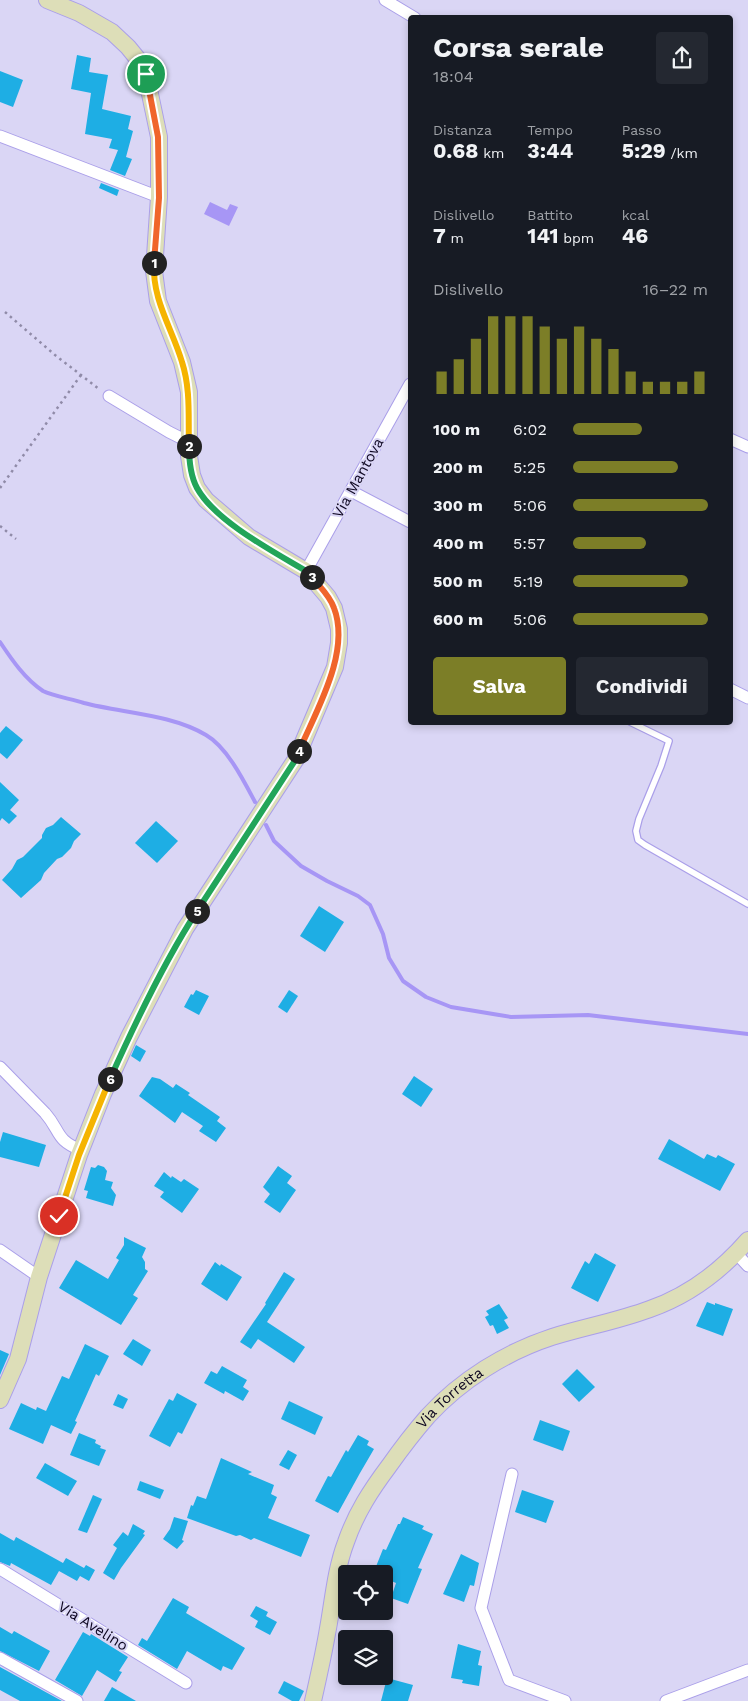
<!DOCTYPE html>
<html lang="it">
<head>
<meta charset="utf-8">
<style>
	body { margin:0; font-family:"Work Sans",sans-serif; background:#242831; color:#f1f3f6; height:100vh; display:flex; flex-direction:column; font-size:19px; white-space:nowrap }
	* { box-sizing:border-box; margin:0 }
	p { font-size:16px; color:#9ea1a6 }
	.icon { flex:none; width:28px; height:28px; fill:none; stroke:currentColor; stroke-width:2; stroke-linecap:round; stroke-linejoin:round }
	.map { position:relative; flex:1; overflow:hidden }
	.side { position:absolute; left:408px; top:15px; width:325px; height:710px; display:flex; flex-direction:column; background:#171b24; border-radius:5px; box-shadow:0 2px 8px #0003 }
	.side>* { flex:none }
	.tools { position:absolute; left:338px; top:1565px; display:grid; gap:10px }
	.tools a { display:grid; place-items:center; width:55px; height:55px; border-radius:5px; background:#171b24; box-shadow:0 2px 8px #0003; font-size:25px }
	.pin { position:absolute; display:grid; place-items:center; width:42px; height:42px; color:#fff; margin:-21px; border:2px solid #fff; border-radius:50%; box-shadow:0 1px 5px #0007 }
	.km { position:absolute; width:25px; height:25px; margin:-12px; border-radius:50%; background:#222; color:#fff; font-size:14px; line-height:25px; text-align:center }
	.round { display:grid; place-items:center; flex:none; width:52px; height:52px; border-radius:5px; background:#242831 }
	.headline { display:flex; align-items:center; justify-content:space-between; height:85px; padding:0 25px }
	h1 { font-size:28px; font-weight:700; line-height:38px }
	.figures { display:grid; grid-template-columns:repeat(3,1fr); gap:8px; height:85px; padding:5px 25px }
	.figures div { display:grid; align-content:center }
	.figures b { font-size:21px; font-weight:700 }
	.figures small { font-size:14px; font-weight:400 }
	.figures p { font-size:14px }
	.chart { height:140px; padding:10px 25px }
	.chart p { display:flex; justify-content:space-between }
	.chart svg { width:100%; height:90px; margin-top:5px; stroke:#7c7e27; stroke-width:6 }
	.cta { display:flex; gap:10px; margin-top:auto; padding:10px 25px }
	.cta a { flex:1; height:58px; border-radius:5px; background:#7c7e27; color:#fff; font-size:20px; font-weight:700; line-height:58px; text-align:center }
	.cta a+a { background:#242831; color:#f1f3f6 }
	ul { padding:0 25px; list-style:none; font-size:16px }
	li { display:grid; grid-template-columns:80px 60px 1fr; align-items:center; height:38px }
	li i { height:12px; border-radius:6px; background:#7c7e27 }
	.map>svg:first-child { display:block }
	.water { fill:#a796f5 }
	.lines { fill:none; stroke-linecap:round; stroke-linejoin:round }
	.stream { stroke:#a796f5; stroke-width:4 }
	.building { fill:#1eaee4 }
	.lane-casing { stroke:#aa9fe9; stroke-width:8 }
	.street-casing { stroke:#aa9fe9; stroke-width:13 }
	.secondary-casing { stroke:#aa9fe9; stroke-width:18 }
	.path { stroke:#908ba8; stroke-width:2.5; stroke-dasharray:2.5 4; stroke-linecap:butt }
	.lane { stroke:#fff; stroke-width:5.5 }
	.street { stroke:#fff; stroke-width:11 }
	.secondary { stroke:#dddeb8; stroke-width:16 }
	.split-1-casing { stroke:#fff; stroke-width:10 }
	.split-2-casing { stroke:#fff; stroke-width:10 }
	.split-3-casing { stroke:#fff; stroke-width:10 }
	.split-4-casing { stroke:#fff; stroke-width:10 }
	.split-5-casing { stroke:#fff; stroke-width:10 }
	.split-6-casing { stroke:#fff; stroke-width:10 }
	.split-7-casing { stroke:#fff; stroke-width:10 }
	.split-1 { stroke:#f0652b; stroke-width:6 }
	.split-2 { stroke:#f5b400; stroke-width:6 }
	.split-3 { stroke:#22a559; stroke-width:6 }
	.split-4 { stroke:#f0652b; stroke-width:6 }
	.split-5 { stroke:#22a559; stroke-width:6 }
	.split-6 { stroke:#22a559; stroke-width:6 }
	.split-7 { stroke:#f5b400; stroke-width:6 }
	.labels { text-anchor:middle; stroke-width:4; stroke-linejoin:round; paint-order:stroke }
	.street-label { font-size:15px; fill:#0d0620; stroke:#dad6f5 }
</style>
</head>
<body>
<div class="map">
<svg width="748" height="1701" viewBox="0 0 748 1701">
	<rect width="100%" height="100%" fill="#dad6f5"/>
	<polygon class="water" points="210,202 227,210 230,204 238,207 229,226 204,214"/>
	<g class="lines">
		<g class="stream">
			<path d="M0,642c12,18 25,37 43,49 10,5 29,8 41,12 38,10 87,11 122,32 21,12 38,46 49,67"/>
			<polyline points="266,825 274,841 301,866 327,881 358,896 370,905 383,934 389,958 403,981 426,997 451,1007 511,1017 588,1015 748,1034"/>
		</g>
	</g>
	<g class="building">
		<polygon points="77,55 91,58 89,72 108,75 102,109 131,116 128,129 133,131 126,157 132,159 125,176 110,170 118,150 109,148 112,139 85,134 91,93 71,89"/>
		<polygon points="0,71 23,80 13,107 0,102"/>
		<polygon points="101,183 119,190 117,196 99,188"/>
		<polygon points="6,726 23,740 7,759 0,753 0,733"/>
		<polygon points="0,782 19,800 10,810 17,816 9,824 2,818 0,821"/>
		<polygon points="61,817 81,834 74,841 71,848 62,857 57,859 44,873 41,880 21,898 2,880 12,869 17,860 23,857 42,838 42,835 46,828 53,825"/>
		<polygon points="156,821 178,841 157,863 135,843"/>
		<polygon points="319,906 344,922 325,952 300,936"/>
		<polygon points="196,990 209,996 199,1015 184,1007 191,994 193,995"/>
		<polygon points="289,990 298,996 287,1013 278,1007"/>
		<polygon points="136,1045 146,1051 140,1062 131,1056"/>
		<polygon points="414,1076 433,1089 421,1107 402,1094"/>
		<polygon points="152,1077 160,1079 173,1088 176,1084 190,1093 188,1095 220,1117 217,1121 226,1128 216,1142 199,1131 203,1126 182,1112 175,1123 139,1096"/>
		<polygon points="3,1132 46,1145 39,1167 0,1157 0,1142"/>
		<polygon points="669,1139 704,1159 707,1154 716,1158 718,1155 735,1164 720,1191 658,1159"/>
		<polygon points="98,1165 104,1167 107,1171 105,1180 113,1182 111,1188 116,1195 113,1206 86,1198 88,1191 84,1190 91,1167 95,1168"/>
		<polygon points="278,1166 292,1176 287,1183 296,1190 280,1213 264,1202 270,1194 263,1187"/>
		<polygon points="164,1172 171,1178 172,1176 181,1182 184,1179 199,1189 182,1213 160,1197 164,1192 154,1186"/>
		<polygon points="124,1237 146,1248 142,1257 145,1262 145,1269 148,1271 133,1295 138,1298 121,1325 59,1288 76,1260 108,1279 119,1260 116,1258 124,1245"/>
		<polygon points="595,1253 616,1265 598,1302 571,1288 585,1261 589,1264"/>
		<polygon points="215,1262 220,1266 221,1264 242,1277 227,1301 201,1284"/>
		<polygon points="284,1272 295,1279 267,1322 305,1347 294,1363 258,1339 251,1349 240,1342 266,1304 265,1303"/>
		<polygon points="707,1302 715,1305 715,1303 733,1309 723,1336 696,1326"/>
		<polygon points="499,1304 508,1318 504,1320 509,1328 497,1334 493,1325 490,1326 485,1317 489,1315 486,1311"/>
		<polygon points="133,1339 151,1350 142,1366 123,1354"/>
		<polygon points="85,1344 109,1356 99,1376 96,1374 75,1421 77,1422 71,1434 51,1425 43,1444 9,1429 21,1403 36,1410 37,1407 46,1411 62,1376 69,1379"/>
		<polygon points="0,1350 9,1354 0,1375"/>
		<polygon points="222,1366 247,1380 243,1387 249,1391 243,1401 225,1391 224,1394 204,1383 211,1371 217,1374"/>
		<polygon points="577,1369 595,1387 579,1402 562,1384"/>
		<polygon points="177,1393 197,1404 182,1434 178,1432 170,1447 149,1436 169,1399 173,1401"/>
		<polygon points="118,1394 128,1399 123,1409 113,1405"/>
		<polygon points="289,1401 323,1417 315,1435 281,1419"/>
		<polygon points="540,1420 570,1431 563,1451 533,1440"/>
		<polygon points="79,1433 96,1440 95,1443 101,1446 100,1448 106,1450 99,1466 70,1455"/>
		<polygon points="358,1435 369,1441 367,1445 374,1449 360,1473 338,1513 315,1501 328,1476 331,1477 346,1450 348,1452"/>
		<polygon points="288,1450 297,1455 289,1470 279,1465"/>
		<polygon points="221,1458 252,1472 248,1474 274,1485 271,1494 277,1497 268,1518 310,1535 301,1557 254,1538 251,1540 240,1535 236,1536 187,1518 191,1505 193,1506 197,1496 206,1499"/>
		<polygon points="45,1463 77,1481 68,1496 36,1478"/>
		<polygon points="140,1481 164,1490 160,1499 137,1490"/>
		<polygon points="522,1490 554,1501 546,1523 515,1512"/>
		<polygon points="93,1495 102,1499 87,1533 78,1530"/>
		<polygon points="174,1517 188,1521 182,1540 184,1541 177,1549 163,1539 170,1529"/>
		<polygon points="403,1517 424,1526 422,1529 433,1534 418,1568 422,1569 408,1604 391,1598 396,1583 384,1578 384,1574 373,1574 383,1549 386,1550 398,1524 400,1524"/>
		<polygon points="133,1524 145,1531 143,1534 145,1535 121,1568 114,1580 103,1573 117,1548 113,1545 123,1532 128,1536"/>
		<polygon points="0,1533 14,1541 16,1537 63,1563 66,1558 84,1568 86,1565 95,1570 89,1581 80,1576 77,1581 59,1571 51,1585 11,1563 10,1566 0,1562"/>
		<polygon points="461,1554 479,1563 474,1586 470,1585 464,1602 443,1594"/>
		<polygon points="173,1598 189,1607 186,1613 245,1648 232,1670 223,1666 221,1671 187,1651 177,1669 138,1645 142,1638 147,1641"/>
		<polygon points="256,1606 268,1612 266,1616 277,1622 270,1635 255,1627 258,1621 250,1616"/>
		<polygon points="0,1627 12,1634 14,1631 50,1651 39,1671 0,1651"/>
		<polygon points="83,1632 90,1636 91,1634 128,1657 119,1671 122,1672 116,1682 97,1670 82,1696 55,1680"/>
		<polygon points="458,1644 481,1651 478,1665 482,1666 479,1686 462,1683 463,1680 451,1678"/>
		<polygon points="0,1667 62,1701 20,1701 0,1690"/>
		<polygon points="387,1678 413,1685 408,1701 381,1701"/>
		<polygon points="284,1681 304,1691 299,1701 292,1701 278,1693"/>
		<polygon points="112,1687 136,1701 104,1701"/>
	</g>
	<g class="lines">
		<g class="lane-casing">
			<polyline id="lane" points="630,722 669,741 661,766 639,819 636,831 638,840 645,845 748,904"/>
		</g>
		<g class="street-casing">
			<g id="street">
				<polyline points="385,0 415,18"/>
				<polyline points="0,136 159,197"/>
				<polyline points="109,396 169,432 189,442"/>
				<polyline points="730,439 748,447"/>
				<polyline points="351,491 410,522"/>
				<polyline points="306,571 410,384"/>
				<polyline points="730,689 748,698"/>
				<path d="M0,1067l45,46c16,18 10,27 36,37"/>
				<polyline points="0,1250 39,1277"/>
				<polyline points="736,1253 748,1266"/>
				<polyline points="512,1474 481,1608 509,1680 565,1701"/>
				<polyline points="0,1569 186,1683"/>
				<polyline points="0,1658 77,1701"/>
				<polyline points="666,1701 748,1670"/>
			</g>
		</g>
		<g class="secondary-casing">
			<g id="secondary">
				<polyline points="0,1400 18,1359 39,1277 79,1155 103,1094 129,1037 185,929 296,759 335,667 339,643 339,629 334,608 328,597 306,571 249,537 206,500 197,488 192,475 189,456 189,392 182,362 158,301 154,271 159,197 159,137 146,75 141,63 128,47 112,32 79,13 47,0"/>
				<path id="s1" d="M313,1701c5,-22 10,-44 14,-67 6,-31 8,-63 19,-92 10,-29 25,-52 43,-76 12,-17 25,-34 39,-50 33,-36 78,-64 124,-79 32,-10 66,-16 98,-28 40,-14 71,-38 98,-69"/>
			</g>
		</g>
		<g class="path">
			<polyline points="5,312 55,355 99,389"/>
			<polyline points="0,488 81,375"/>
			<polyline points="0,526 16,539"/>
		</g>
		<use href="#lane" class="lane"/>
		<use href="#street" class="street"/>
		<use href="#secondary" class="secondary"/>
	</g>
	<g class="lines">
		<g class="split-1-casing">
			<polyline id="split-1" points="146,74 158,137 159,198 154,263"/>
		</g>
		<g class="split-2-casing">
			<path id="split-2" d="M154,263c-2,37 18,65 28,99 9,28 6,56 7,84"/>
		</g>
		<g class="split-3-casing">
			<path id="split-3" d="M189,446c0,15 1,29 8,42 18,33 77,64 109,83l6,6"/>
		</g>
		<g class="split-4-casing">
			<path id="split-4" d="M299,751c17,-40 52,-99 35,-143 -4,-12 -14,-21 -22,-31"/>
		</g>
		<g class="split-5-casing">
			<polyline id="split-5" points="197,911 296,759 299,751"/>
		</g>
		<g class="split-6-casing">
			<path id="split-6" d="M110,1079c25,-56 54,-117 87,-168"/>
		</g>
		<g class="split-7-casing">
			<polyline id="split-7" points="59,1216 79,1155 110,1079"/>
		</g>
		<use href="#split-1" class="split-1"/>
		<use href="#split-2" class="split-2"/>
		<use href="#split-3" class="split-3"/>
		<use href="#split-4" class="split-4"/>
		<use href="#split-5" class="split-5"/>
		<use href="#split-6" class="split-6"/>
		<use href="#split-7" class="split-7"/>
	</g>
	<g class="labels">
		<g class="street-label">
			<text transform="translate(358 478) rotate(-61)" y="5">Via Mantova</text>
			<text dy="5" stroke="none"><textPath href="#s1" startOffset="342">Via Torretta</textPath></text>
			<text transform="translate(93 1626) rotate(32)" y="5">Via Avelino</text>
		</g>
	</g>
</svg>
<div class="tools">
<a><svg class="icon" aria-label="locate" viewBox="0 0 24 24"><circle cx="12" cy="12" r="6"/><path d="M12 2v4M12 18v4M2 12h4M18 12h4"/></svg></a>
<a><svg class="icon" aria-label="layers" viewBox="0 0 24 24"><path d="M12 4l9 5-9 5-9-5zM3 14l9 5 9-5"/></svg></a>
</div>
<div class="pin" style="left:146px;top:74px;background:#1e9e55"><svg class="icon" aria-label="arrive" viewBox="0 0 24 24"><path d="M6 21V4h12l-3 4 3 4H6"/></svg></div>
<div class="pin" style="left:59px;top:1216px;background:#d93025"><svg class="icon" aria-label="check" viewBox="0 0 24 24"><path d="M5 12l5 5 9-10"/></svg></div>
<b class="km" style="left:154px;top:263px">1</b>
<b class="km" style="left:189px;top:446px">2</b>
<b class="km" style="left:312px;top:577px">3</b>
<b class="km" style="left:299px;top:751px">4</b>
<b class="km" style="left:197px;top:911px">5</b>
<b class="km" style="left:110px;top:1079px">6</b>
<section class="side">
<div class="headline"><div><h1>Corsa serale</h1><p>18:04</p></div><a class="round"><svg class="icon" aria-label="share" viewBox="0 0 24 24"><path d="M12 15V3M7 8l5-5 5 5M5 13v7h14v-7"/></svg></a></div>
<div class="figures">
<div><p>Distanza</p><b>0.68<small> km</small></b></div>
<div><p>Tempo</p><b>3:44</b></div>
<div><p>Passo</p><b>5:29<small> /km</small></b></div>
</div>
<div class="figures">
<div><p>Dislivello</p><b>7<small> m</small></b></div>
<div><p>Battito</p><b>141<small> bpm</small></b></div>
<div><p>kcal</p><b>46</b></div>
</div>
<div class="chart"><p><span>Dislivello</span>16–22 m</p>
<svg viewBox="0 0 160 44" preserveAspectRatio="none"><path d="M5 44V33M15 44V27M25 44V17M35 44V6M45 44V6M55 44V6M65 44V11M75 44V17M85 44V11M95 44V17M105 44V22M115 44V33M125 44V38M135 44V38M145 44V38M155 44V33"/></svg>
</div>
<ul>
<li><b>100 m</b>6:02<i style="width:51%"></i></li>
<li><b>200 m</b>5:25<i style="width:78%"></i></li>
<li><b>300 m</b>5:06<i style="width:100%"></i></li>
<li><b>400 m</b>5:57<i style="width:54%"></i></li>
<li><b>500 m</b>5:19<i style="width:85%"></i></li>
<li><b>600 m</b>5:06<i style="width:100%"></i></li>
</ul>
<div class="cta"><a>Salva</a><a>Condividi</a></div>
</section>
</div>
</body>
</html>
